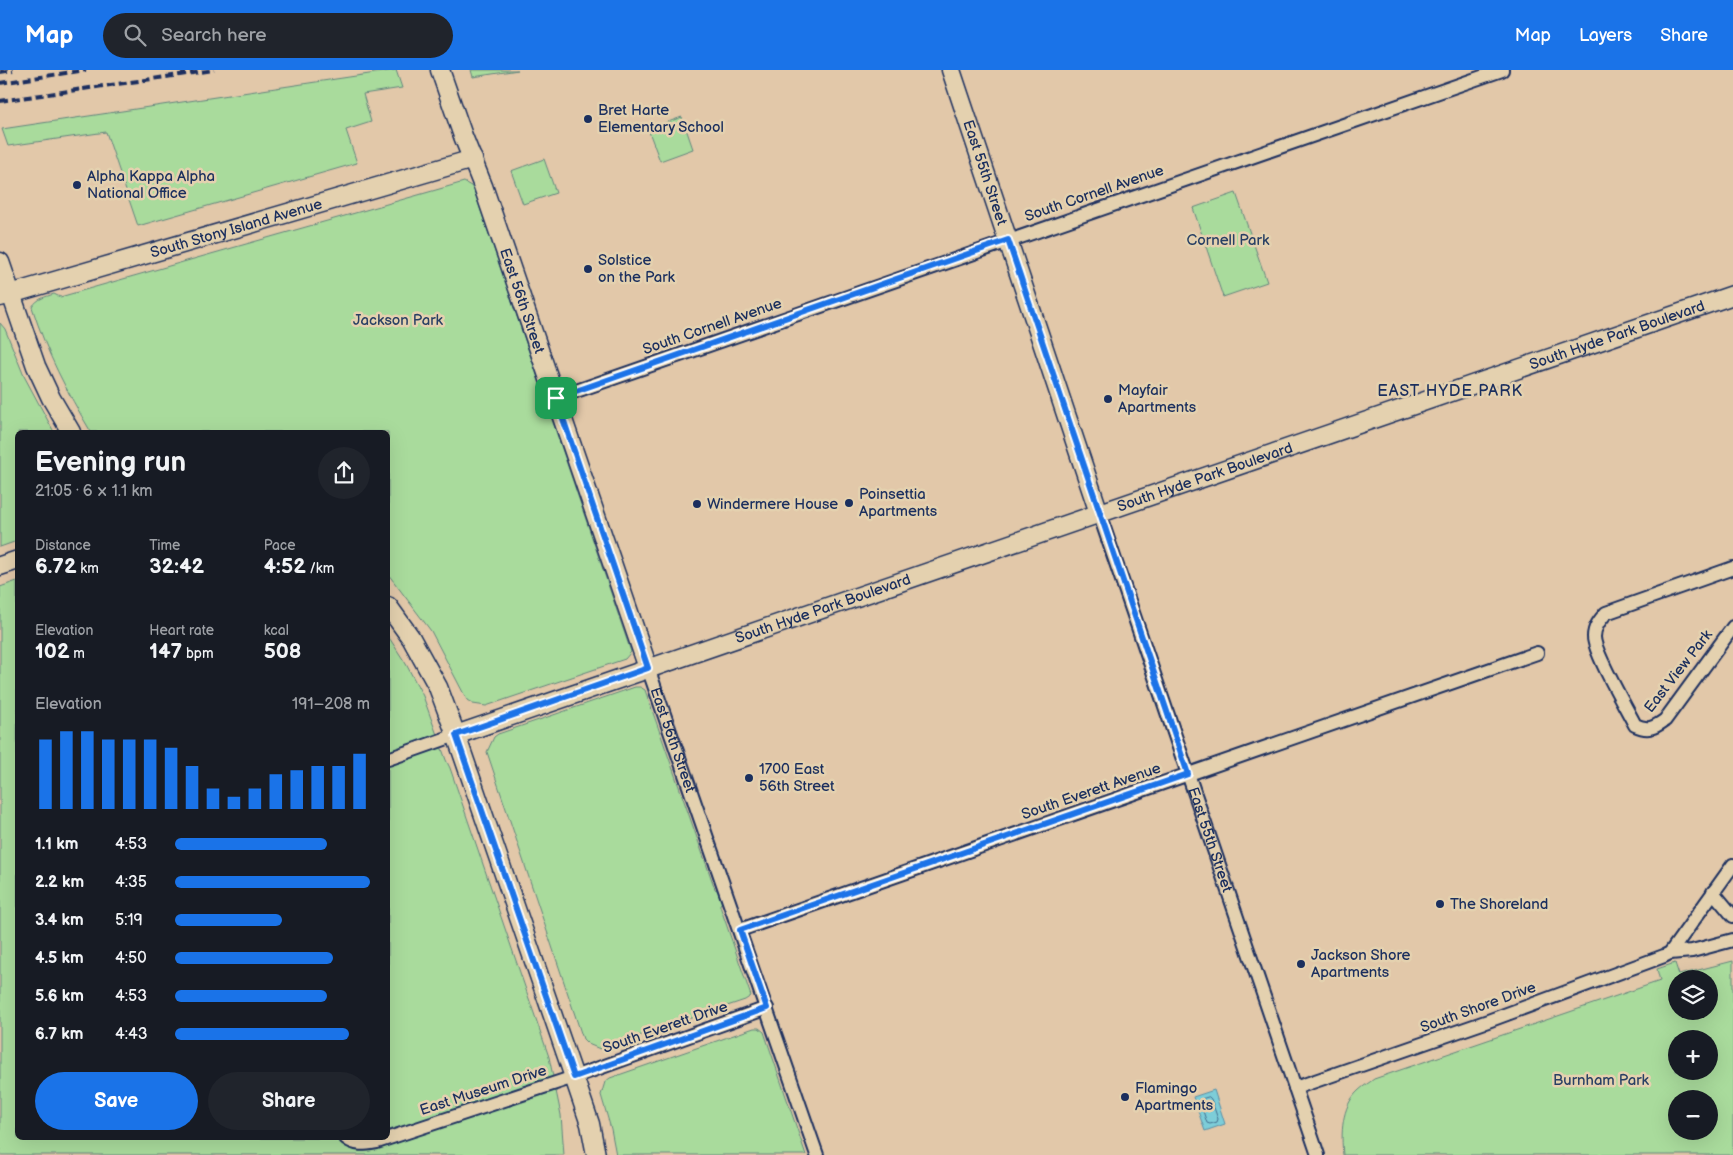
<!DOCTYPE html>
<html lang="en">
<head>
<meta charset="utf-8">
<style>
	body { margin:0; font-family:"Balsamiq Sans",sans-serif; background:#20242c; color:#f1f3f6; height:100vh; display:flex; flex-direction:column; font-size:19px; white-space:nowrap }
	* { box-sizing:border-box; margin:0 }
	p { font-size:16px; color:#9ea1a6 }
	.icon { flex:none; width:28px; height:28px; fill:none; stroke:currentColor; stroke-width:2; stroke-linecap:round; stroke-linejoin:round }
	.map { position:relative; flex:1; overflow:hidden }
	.details { position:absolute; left:15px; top:360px; width:375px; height:710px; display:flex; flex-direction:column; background:#171b24; border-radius:8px; box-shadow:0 5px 20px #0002 }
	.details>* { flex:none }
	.tools { position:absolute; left:1668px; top:900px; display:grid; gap:10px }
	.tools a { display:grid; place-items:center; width:50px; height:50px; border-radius:50%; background:#171b24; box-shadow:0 5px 20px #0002; font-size:25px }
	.pin { position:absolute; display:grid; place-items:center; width:42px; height:42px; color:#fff; margin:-21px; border-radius:10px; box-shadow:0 2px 8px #0006 }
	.round { display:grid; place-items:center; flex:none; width:52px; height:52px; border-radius:26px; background:#20242c }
	.overview { display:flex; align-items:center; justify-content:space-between; height:85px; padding:0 20px }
	h1 { font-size:28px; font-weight:700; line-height:38px }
	.stats { display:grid; grid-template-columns:repeat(3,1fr); gap:8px; height:85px; padding:5px 20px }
	.stats div { display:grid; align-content:center }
	.stats b { font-size:21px; font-weight:700 }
	.stats small { font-size:14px; font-weight:400 }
	.stats p { font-size:14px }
	.chart { height:140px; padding:10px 20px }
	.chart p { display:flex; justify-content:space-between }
	.chart svg { width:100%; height:90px; margin-top:5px; stroke:#1a73e8; stroke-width:6 }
	.cta { display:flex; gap:10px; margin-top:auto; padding:10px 20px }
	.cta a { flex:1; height:58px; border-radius:30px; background:#1a73e8; color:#fff; font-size:20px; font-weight:700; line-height:58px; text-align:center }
	.cta a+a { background:#20242c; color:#f1f3f6 }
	ul { padding:0 20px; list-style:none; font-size:16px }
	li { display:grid; grid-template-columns:80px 60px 1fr; align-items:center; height:38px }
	li i { height:12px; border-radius:6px; background:#1a73e8 }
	header { display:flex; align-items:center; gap:30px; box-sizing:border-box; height:70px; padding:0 25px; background:#1a73e8; color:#fff }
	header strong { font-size:24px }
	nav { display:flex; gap:28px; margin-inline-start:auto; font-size:18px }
	.search { width:350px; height:45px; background:#20242c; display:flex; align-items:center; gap:12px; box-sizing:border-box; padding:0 18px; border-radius:28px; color:#9ea1a6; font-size:19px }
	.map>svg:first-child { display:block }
	.green { fill:#a9db9c; stroke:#62857d; fill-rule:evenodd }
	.water { fill:#7dcdd8; stroke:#568ea7 }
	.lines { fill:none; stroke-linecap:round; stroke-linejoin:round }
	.shore { stroke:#426e8f; stroke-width:1 }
	.street-casing { stroke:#1b2f5e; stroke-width:16 }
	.secondary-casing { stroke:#1b2f5e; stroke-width:21 }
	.street { stroke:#e4d1af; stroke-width:12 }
	.secondary { stroke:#e4d1af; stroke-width:18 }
	.rail { stroke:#1b2f5e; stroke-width:4; stroke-dasharray:8 4; stroke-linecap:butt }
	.route-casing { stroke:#fff; stroke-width:10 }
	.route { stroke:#1a73e8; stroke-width:6 }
	.poi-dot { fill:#1b2f5e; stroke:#e4d1af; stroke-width:2 }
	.labels { text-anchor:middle; stroke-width:5; stroke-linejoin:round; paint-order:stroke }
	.poi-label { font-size:15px; fill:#1b2f5e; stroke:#e4d1af; text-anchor:start }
	.street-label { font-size:15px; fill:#1b2f5e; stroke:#e4d1af }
	.park-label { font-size:15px; fill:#294064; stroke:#e4d1af }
	.neighbourhood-label { font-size:16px; letter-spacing:1px; fill:#1b2f5e; stroke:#e4d1af }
</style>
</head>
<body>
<header>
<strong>Map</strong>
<div class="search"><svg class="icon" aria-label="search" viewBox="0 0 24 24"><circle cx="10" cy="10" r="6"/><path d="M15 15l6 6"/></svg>Search here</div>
<nav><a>Map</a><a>Layers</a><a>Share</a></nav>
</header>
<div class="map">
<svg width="1733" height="1085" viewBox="0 0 1733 1085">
	<rect width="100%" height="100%" fill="#e2c8a9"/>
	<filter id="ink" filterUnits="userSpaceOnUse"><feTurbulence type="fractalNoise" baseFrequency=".02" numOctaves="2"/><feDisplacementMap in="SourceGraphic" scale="10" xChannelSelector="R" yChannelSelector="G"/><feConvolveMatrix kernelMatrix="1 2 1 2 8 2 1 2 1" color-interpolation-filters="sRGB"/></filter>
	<g filter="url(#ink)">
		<g class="green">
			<polygon points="396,0 402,18 363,24 371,52 346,60 357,93 138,156 106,62 8,76 2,59"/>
			<polygon points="471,0 518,0 473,7"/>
			<polygon points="682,47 693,79 660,91 648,59"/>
			<polygon points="544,89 556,123 523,134 511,101"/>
			<path d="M464,112l7,4 3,4 157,462 -6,7 -139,47 -13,-2 -6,-4 -36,-69 -43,-57v-142h-297c-25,-42 -44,-78 -59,-125 6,-9 13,-10 22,-13l6,3z"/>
			<polygon points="1236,123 1267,212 1223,227 1193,138"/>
			<polygon points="0,253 5,259 24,306 54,362 18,362 17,471 0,477"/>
			<polygon points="17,511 18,1068 388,1068 388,566 406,594 423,626 446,690 450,698 549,987 561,1045 564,1085 0,1085 0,517"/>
			<polygon points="635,617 640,617 645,620 715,819 719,821 723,832 720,834 720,836 751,926 745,930 600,979 588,974 583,969 487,682 494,667 498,664"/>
			<path d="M1733,891v194h-390c-2,-21 -2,-48 15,-64 5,-5 11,-8 16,-12l286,-98 -3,-12 18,-6 4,12zM1676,909h33v32h-33zM1676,969h33v32h-33zM1676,1029h33v32h-33z"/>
			<polygon points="754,958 759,958 764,962 806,1085 616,1085 611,1059 601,1025 605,1012 610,1008"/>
		</g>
		<polygon class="water" points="1214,1020 1225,1054 1205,1061 1193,1027"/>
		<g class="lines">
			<polygon class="shore" points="1209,1027 1211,1029 1218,1049 1217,1052 1210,1054 1207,1053 1200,1032 1202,1029"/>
			<g class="street-casing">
				<g id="street">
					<polyline points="556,328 1502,0"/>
					<path id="s1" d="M1099,443l219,642"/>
					<path d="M1733,498l-127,45c-6,7 -12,14 -12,24 0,16 32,70 41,88 13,6 19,3 30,-5l68,-93"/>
					<path id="s2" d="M648,598l169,487"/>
					<polyline points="388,689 456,665"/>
					<polyline points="1713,822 1733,846"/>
					<polyline points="740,860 1537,583"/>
					<polyline points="1670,883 1692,881 1733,870"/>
					<polyline points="1295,1018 1488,951 1664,886 1670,883 1733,795"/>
					<path d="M346,1068c10,8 19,6 31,4l197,-65 193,-69"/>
				</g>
			</g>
			<g class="secondary-casing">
				<g id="secondary">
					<path id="s3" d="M440,0l23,66 20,50 165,482"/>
					<path id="s4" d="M951,0l148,443"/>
					<polyline points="0,192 36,296 51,328 71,362"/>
					<path id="s5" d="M0,227l473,-138"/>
					<polyline points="0,496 18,490"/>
					<polyline points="388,536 411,568 438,617 456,665 574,1007 590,1054 596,1085"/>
					<path id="s6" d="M456,665l1277,-440"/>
				</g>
			</g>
			<use href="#street" class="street"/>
			<use href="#secondary" class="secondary"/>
			<g class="rail">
				<polyline points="0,2 13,0"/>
				<polyline points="0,13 86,0"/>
				<polyline points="0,31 214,0"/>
			</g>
		</g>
	</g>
	<g class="lines" filter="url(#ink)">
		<g class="route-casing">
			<polygon id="route" points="1008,170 1188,704 740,860 767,938 574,1007 456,665 648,598 556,328"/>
		</g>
		<use href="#route" class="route"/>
	</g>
	<g class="poi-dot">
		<circle cx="588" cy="49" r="5"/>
		<circle cx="77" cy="115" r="5"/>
		<circle cx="588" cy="199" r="5"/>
		<circle cx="1108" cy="329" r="5"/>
		<circle cx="849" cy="433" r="5"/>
		<circle cx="697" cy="434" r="5"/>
		<circle cx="749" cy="708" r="5"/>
		<circle cx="1440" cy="834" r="5"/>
		<circle cx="1301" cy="894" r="5"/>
		<circle cx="1125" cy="1027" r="5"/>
	</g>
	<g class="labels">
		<g class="poi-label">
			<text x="598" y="45">Bret Harte<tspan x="598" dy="17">Elementary School</tspan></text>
			<text x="87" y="111">Alpha Kappa Alpha<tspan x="87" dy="17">National Office</tspan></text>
			<text x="598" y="195">Solstice<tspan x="598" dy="17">on the Park</tspan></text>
			<text x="1118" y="325">Mayfair<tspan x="1118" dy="17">Apartments</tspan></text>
			<text x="859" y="429">Poinsettia<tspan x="859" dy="17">Apartments</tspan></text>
			<text x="707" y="439">Windermere House</text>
			<text x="759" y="704">1700 East<tspan x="759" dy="17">56th Street</tspan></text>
			<text x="1450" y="839">The Shoreland</text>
			<text x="1311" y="890">Jackson Shore<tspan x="1311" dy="17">Apartments</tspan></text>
			<text x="1135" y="1023">Flamingo<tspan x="1135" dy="17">Apartments</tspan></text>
		</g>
		<g class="street-label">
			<text dy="5" stroke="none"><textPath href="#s4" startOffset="108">East 55th Street</textPath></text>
			<text transform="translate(1094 123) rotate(-19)" y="5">South Cornell Avenue</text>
			<text dy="5" stroke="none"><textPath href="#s5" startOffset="246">South Stony Island Avenue</textPath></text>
			<text dy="5" stroke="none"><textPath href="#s3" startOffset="245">East 56th Street</textPath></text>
			<text transform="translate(712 256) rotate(-19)" y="5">South Cornell Avenue</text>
			<text dy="5" stroke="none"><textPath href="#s6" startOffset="1228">South Hyde Park Boulevard</textPath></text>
			<text dy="5" stroke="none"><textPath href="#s6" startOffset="792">South Hyde Park Boulevard</textPath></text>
			<text dy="5" stroke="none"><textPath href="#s6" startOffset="388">South Hyde Park Boulevard</textPath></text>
			<text transform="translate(1678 601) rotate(-52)" y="5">East View Park</text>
			<text dy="5" stroke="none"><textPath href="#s2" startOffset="76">East 56th Street</textPath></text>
			<text transform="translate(1091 721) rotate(-19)" y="5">South Everett Avenue</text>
			<text dy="5" stroke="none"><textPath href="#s1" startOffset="345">East 55th Street</textPath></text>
			<text transform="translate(1478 937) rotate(-20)" y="5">South Shore Drive</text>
			<text transform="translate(665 957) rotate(-19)" y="5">South Everett Drive</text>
			<text transform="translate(483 1020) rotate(-18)" y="5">East Museum Drive</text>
		</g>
		<g class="park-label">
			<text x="1228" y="175">Cornell Park</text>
			<text x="398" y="255">Jackson Park</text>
			<text x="1601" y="1015">Burnham Park</text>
		</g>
		<g class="neighbourhood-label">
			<text x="1450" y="326">EAST HYDE PARK</text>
		</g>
	</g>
</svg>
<div class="tools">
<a><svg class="icon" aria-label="layers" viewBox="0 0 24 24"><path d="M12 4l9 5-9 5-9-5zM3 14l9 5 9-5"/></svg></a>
<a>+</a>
<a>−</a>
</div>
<div class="pin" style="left:556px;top:328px;background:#1e9e55"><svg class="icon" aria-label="arrive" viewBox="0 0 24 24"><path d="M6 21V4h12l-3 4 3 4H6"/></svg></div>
<section class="details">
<div class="overview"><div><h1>Evening run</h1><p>21:05 · 6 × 1.1 km</p></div><a class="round"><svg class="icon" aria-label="share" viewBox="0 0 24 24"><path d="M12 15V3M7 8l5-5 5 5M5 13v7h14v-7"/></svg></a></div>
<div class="stats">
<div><p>Distance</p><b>6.72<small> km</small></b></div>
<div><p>Time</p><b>32:42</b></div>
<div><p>Pace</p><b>4:52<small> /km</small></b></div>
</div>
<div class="stats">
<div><p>Elevation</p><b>102<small> m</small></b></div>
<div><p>Heart rate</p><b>147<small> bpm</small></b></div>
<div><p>kcal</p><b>508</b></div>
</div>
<div class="chart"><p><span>Elevation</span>191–208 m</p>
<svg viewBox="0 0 160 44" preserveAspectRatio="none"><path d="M5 44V10M15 44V6M25 44V6M35 44V10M45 44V10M55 44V10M65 44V14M75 44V23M85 44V34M95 44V38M105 44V34M115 44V27M125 44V25M135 44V23M145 44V23M155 44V17"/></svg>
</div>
<ul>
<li><b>1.1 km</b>4:53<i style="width:78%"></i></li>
<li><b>2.2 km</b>4:35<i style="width:100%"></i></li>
<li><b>3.4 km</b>5:19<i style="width:55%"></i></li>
<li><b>4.5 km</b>4:50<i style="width:81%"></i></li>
<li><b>5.6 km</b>4:53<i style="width:78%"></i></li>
<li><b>6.7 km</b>4:43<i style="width:89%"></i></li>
</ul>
<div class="cta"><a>Save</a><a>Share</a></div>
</section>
</div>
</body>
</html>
